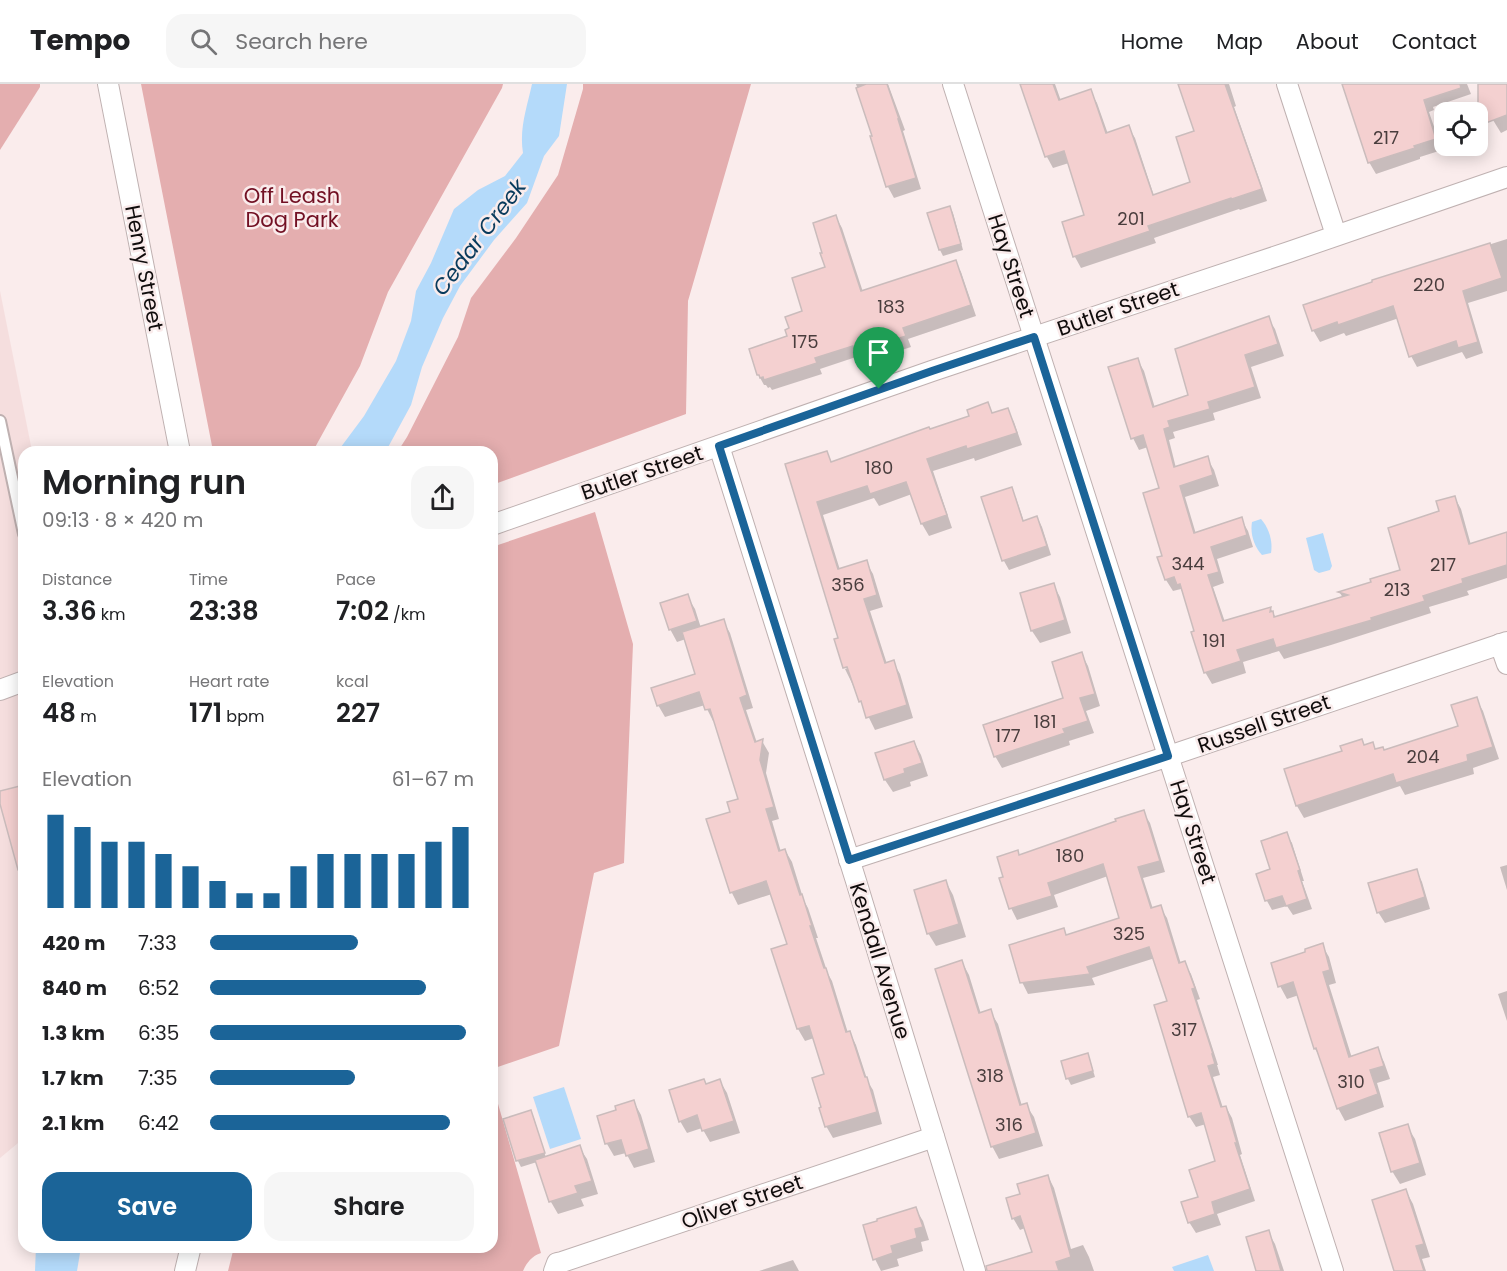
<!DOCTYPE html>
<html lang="en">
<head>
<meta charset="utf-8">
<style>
	body { margin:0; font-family:Poppins,sans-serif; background:#f6f6f6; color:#202124; height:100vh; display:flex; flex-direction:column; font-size:22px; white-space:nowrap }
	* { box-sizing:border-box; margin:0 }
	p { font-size:20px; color:#757577 }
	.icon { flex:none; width:33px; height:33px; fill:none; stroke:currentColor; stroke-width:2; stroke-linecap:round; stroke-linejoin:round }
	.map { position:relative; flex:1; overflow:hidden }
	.panel { position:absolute; left:18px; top:362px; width:480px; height:807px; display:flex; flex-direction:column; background:#fff; border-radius:18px; box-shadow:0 3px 15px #0003 }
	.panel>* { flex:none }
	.fabs { position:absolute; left:1434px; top:18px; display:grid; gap:12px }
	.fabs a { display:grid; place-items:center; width:54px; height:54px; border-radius:12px; background:#fff; box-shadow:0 3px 15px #0003; font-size:30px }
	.pin { position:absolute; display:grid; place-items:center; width:51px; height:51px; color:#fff; margin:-62px -26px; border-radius:50% 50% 50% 0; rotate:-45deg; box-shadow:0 0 6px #0007 }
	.pin .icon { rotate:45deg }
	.round { display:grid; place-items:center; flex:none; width:63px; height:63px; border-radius:18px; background:#f6f6f6 }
	.overview { display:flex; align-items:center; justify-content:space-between; height:102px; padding:0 24px }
	h1 { font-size:33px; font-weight:600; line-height:45px }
	.metrics { display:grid; grid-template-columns:repeat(3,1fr); gap:9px; height:102px; padding:6px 24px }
	.metrics div { display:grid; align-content:center }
	.metrics b { font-size:26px; font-weight:600 }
	.metrics small { font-size:16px; font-weight:400 }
	.metrics p { font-size:16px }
	.chart { height:168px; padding:12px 24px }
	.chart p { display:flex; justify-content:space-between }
	.chart svg { width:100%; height:108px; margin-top:6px; stroke:#1b6498; stroke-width:6 }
	.primary-button { display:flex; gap:12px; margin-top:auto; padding:12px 24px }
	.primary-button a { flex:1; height:69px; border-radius:18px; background:#1b6498; color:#fff; font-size:24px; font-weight:600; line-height:69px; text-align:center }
	.primary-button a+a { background:#f6f6f6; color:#202124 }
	ul { padding:0 24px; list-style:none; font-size:20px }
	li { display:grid; grid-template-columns:96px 72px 1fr; align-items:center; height:45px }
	li i { height:15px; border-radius:8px; background:#1b6498 }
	header { display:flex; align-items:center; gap:36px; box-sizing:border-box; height:84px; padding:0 30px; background:#fff; border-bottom:2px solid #e0e0e0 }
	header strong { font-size:28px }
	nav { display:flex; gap:33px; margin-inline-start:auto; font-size:21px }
	.search { width:420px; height:54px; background:#f6f6f6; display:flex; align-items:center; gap:15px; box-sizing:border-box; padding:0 21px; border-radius:18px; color:#757577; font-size:22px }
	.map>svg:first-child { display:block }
	.built { fill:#f5dede }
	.green { fill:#e4aeaf }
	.water { fill:#b4dafa }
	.shadow { fill:#0003 }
	.building { fill:#f4d0d0; stroke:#cabcbc; stroke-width:1.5 }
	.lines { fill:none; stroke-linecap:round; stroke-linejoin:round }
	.service-casing { stroke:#bfb1b1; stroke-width:14 }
	.minor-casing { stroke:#bfb1b1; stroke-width:22 }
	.service { stroke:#fff; stroke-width:10 }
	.minor { stroke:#fff; stroke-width:20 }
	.route-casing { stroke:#fff; stroke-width:12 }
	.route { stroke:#1b6498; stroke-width:8 }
	.labels { text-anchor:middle; stroke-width:5; stroke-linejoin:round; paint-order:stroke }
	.number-label { font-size:18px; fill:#493d3d }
	.park-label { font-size:21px; fill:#721023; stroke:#faecec }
	.street-label { font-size:21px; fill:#100c0c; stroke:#faecec }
	.water-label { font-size:22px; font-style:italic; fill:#083a5c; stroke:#faecec }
</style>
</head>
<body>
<header>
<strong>Tempo</strong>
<div class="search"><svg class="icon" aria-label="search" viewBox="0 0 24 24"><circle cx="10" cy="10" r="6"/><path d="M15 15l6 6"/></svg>Search here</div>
<nav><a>Home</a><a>Map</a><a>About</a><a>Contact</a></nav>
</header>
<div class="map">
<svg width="1507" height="1187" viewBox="0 0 1507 1187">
	<rect width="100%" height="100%" fill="#faecec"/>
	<polygon class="built" points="0,207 32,367 24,368 24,1054 0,1074"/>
	<g class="green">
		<polygon points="0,0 40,0 40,3 0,66"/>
		<polygon points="141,0 503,0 502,4 388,208 360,282 313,367 213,367"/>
		<polygon points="583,0 751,0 688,217 686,330 492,401 492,368 398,367 407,353 458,253 471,214 516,154 558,91 583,5"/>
		<polygon points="595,428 633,560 624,779 594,789 559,962 492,985 492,463"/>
		<path d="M492,999l49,170c-9,3 -14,9 -18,18h-295l6,-24 258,-1z"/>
	</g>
	<g class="water">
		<path d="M532,0h35l-8,52 -15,20 -17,47 -33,37 -34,46 -17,32 -21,49 -11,38 -25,46h-48l26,-35 32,-55 15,-40 5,-30 15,-28 23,-54 24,-19 27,-14 18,-23c-4,-24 4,-46 9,-69z"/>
		<path d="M1261,435c8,9 12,22 10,34l-9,2c-8,-9 -12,-21 -10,-33z"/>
		<polygon points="1323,449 1332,482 1330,486 1319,489 1314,486 1306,454"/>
		<polygon points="564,1003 581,1055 550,1065 533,1013"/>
		<polygon points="36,1162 81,1163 77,1187 35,1187"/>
		<polygon points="1208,1171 1214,1187 1174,1187 1172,1183"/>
	</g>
	<g class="shadow">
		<polygon points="856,0 888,0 905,46 903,47 921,105 894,114 888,103 872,53 874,53"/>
		<polygon points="1022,0 1055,0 1061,17 1090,7 1097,19 1108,50 1128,43 1135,54 1154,112 1192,99 1196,48 1179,0 1229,0 1236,22 1234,23 1267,117 1240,126 1239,125 1154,154 1156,159 1081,184 1075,173 1064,139 1086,132 1069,79 1053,84 1047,73"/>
		<polygon points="1344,0 1467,0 1471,10 1433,23 1434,26 1429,28 1442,66 1420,73 1420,75 1376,90 1369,78"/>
		<polygon points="1481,0 1507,0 1507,46 1501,49 1493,36"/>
		<polygon points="950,123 953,129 963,166 943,172 940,166 929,130"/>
		<polygon points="836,133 842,144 863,208 955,178 961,188 976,232 908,255 911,263 862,279 859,272 820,285 822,290 772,306 770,303 768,304 766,301 764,301 758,290 789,253 804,228 827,184"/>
		<polygon points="1507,155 1507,207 1468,219 1483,269 1466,275 1462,268 1417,283 1411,272 1399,234 1346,252 1344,249 1320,258 1313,246 1374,199 1374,197"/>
		<polygon points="1268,234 1275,245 1284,272 1251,283 1261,314 1213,329 1215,336 1173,348 1175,354 1169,356 1176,384 1207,374 1214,386 1219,402 1185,413 1196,450 1241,435 1248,447 1253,463 1217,475 1224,499 1213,503 1225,538 1271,525 1276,534 1343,514 1340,509 1373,499 1402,487 1441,428 1455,414 1461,425 1471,461 1507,450 1507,494 1467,507 1469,511 1429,523 1431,529 1331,561 1284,575 1279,567 1243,578 1246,589 1212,600 1205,588 1196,548 1185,513 1181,505 1173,507 1166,496 1163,473 1161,405 1148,363 1139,366 1133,354 1137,275 1144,287 1155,324 1190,312"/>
		<polygon points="988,320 993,330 1007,325 1014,338 1022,361 975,377 974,374 933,387 952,444 929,452 922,440 912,410 879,422 874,414 823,431 840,486 866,478 873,490 883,523 870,527 887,580 893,578 900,590 913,634 875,646 845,585 855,582 845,582 845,583 840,555 787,381 827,369 832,379 971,333"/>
		<polygon points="1011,404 1016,414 1024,438 1037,433 1042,443 1051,471 1009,486 1004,477 983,414"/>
		<polygon points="1053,500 1060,513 1071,549 1040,559 1032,547 1021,510"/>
		<polygon points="687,512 695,525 701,544 723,537 730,549 753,624 746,626 757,659 762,657 769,669 766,689 779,735 772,737 781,768 785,766 792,778 804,817 808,824 818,854 816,854 828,890 832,897 848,949 850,949 856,961 868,998 873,1006 882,1040 833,1054 826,1042 826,991 814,954 805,957 798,945 773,866 789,861 772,810 738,821 732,809 708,736 731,729 740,716 715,637 713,637 705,621 665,633 658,621 697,591 686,555 677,558 670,545"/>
		<polygon points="1081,569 1088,582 1100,622 1086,627 1094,649 1069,657 1070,661 1002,684 995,672 1065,615"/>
		<polygon points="1476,615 1483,627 1499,675 1473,684 1474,690 1405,711 1400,702 1304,734 1297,722 1286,686 1372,660 1376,667 1384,668 1460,643"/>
		<polygon points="914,658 921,671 928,692 910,698 911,702 893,708 885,696 877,670"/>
		<polygon points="24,703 24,804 0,714 0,709"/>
		<polygon points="1143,728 1150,739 1165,788 1143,794 1153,825 1160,823 1167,834 1181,880 1184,879 1191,890 1200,915 1197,916 1218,981 1217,981 1220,991 1213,993 1223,1024 1226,1023 1232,1034 1242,1070 1240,1071 1255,1117 1217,1130 1221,1141 1196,1149 1189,1138 1217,1078 1206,1040 1196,1043 1189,1032 1169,918 1155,874 1092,894 1095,901 1028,910 1022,898 1063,845 1067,852 1121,835 1108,792 1054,811 1058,823 1017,836 1011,824 1005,794 1019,772"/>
		<polygon points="1286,750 1292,759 1304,797 1302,797 1312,825 1293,831 1287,822 1272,826 1267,817 1258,790 1272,786"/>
		<polygon points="1507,781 1507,806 1500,783"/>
		<polygon points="1416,786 1422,798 1430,825 1385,839 1378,828"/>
		<polygon points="946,798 953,811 966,853 936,862 928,849"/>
		<polygon points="1322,861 1329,873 1336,899 1329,901 1352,974 1377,965 1384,978 1390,995 1377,999 1384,1023 1345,1037 1338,1024 1322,975 1315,965 1299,911 1287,915 1280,902 1307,869"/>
		<polygon points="962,878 969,891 981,930 990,927 998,940 1022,1022 1026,1021 1034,1033 1043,1062 999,1075 992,1062"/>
		<polygon points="1507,907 1507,937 1498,910"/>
		<polygon points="1087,970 1090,976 1095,993 1071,1001 1068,995 1063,978"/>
		<polygon points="720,997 727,1009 740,1049 710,1058 702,1044 687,1049 680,1037 706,1001"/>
		<polygon points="634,1018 641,1031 655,1078 634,1084 626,1069 614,1072 607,1060 598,1033 618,1027"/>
		<polygon points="531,1028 534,1034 546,1074 579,1063 587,1075 598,1110 581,1115 584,1122 558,1130 551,1118 537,1078 521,1083 518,1077 505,1036"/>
		<polygon points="1407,1042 1415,1055 1426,1091 1400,1100 1392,1087"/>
		<polygon points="1048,1092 1054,1104 1071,1165 1083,1161 1089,1173 1094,1187 1021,1187 1034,1169 1025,1144 1020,1146 1013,1134 1022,1111"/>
		<polygon points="1406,1107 1413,1120 1430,1173 1422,1175 1426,1187 1396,1187"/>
		<polygon points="915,1124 923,1137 929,1156 921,1158 923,1167 897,1175 899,1182 881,1187 875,1175"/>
		<polygon points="1268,1148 1275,1160 1284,1187 1255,1187 1258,1186"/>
		<polygon points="793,1176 799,1187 759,1187"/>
	</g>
	<g class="building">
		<polygon points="866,0 887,0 899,35 898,35 916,94 886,103 870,52 872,52 856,4"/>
		<polygon points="1020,0 1053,0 1059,16 1091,5 1106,49 1129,41 1153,111 1190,98 1176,53 1194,47 1178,0 1225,0 1262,105 1232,115 1231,114 1148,142 1150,147 1073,173 1062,138 1084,131 1064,67 1045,73"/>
		<polygon points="1342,0 1460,0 1461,4 1424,16 1436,55 1414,62 1415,64 1368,79"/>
		<polygon points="1478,0 1507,0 1507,31 1478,42"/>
		<polygon points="950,122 961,160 939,166 927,129"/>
		<polygon points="836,131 861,207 956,176 971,221 903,244 906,252 855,268 853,262 815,274 817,279 764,296 763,293 760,294 759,291 757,291 749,265 787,252 785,246 789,244 785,233 802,227 792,194 825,183 820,169 822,169 813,139"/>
		<polygon points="1490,159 1502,194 1463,207 1478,258 1458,264 1456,257 1409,273 1393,222 1338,241 1337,238 1312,247 1303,221 1372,198 1372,196"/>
		<polygon points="1269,232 1278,260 1245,271 1255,303 1208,318 1210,325 1168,337 1170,343 1164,345 1174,383 1208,372 1213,391 1180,402 1194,449 1242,433 1247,451 1211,463 1219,488 1208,491 1223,537 1271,523 1270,528 1273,527 1274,533 1348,511 1338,508 1371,498 1370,495 1400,486 1388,444 1439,427 1436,417 1455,412 1469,460 1507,448 1507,481 1462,495 1463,499 1423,512 1425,517 1371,534 1372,536 1276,564 1273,555 1237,566 1241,577 1204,589 1191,548 1194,547 1180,500 1177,501 1174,493 1165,496 1157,473 1162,472 1143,409 1159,404 1143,351 1131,355 1108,283 1138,274 1153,323 1188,311 1175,265"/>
		<polygon points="988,318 992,329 1008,324 1017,349 967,365 966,362 927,375 947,431 921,440 906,398 870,410 867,402 817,418 838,485 867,476 877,511 864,515 885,579 894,576 907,621 866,634 861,617 859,618 847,583 843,584 834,555 838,554 785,380 827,367 831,378 929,343 930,345 969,332 967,326"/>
		<polygon points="1012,403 1023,437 1037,432 1047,462 1002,477 981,413"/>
		<polygon points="1054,499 1065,536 1031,547 1020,509"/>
		<polygon points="688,510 697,537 669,546 660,519"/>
		<polygon points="724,535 747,611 740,614 755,658 763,655 760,676 774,723 766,725 779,767 785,765 800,811 802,810 812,842 810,842 824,884 826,884 846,948 850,947 865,993 867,993 877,1028 825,1043 819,1024 821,1023 812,994 824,990 809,942 797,945 771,865 787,860 766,797 730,809 706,735 730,728 727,718 738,715 710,625 705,626 699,608 657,622 651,604 695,590 682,548"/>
		<polygon points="1082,568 1095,610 1080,614 1088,637 1063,645 1065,649 994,673 983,641 1063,614 1052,578"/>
		<polygon points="1477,613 1493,663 1467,671 1468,677 1396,699 1393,690 1296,722 1284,685 1342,667 1340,662 1362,655 1364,661 1373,658 1375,665 1383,663 1384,666 1458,642 1451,621"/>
		<polygon points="914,657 922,679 904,685 905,689 884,696 875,669"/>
		<polygon points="24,701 24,785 18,786 0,720 0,707"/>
		<polygon points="1144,726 1160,777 1138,783 1151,824 1161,821 1179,879 1185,877 1195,904 1192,905 1213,970 1212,970 1215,980 1208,982 1221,1023 1226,1022 1237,1059 1235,1059 1250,1105 1212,1118 1215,1130 1188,1139 1181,1118 1198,1113 1189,1086 1215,1077 1201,1029 1188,1033 1154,921 1167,917 1149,863 1087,883 1090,890 1020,899 1009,861 1064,844 1066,851 1119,834 1103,780 1048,799 1052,812 1009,825 999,794 1003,793 997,773 1018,766 1019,771 1116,737 1115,735"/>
		<polygon points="1287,748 1300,786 1298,787 1307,815 1286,822 1282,812 1265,817 1256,790 1270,785 1261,757"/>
		<polygon points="1417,785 1425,813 1377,829 1368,799"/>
		<polygon points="946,796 959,840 927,850 914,806"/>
		<polygon points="1323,859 1330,886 1323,888 1349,973 1378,963 1384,982 1370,986 1378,1010 1337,1025 1316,964 1314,965 1293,898 1278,903 1271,879 1305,868 1305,865"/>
		<polygon points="962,876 979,929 991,925 1020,1021 1027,1019 1036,1049 991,1063 935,885"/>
		<polygon points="1088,969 1093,987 1066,995 1061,977"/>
		<polygon points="704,995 706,1000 720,995 734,1037 702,1047 697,1031 679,1038 669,1006"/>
		<polygon points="634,1016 649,1065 626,1072 621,1056 605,1060 597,1032 616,1026 615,1022"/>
		<polygon points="531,1026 545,1069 516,1077 503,1035"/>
		<polygon points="1408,1040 1420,1079 1391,1088 1379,1049"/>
		<polygon points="580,1061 592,1097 575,1102 578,1109 549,1118 535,1076"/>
		<polygon points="1048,1091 1071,1173 1056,1178 1059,1187 987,1187 986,1182 1032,1168 1020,1132 1012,1135 1006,1114 1020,1110 1017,1100"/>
		<polygon points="1406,1105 1424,1160 1416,1162 1424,1187 1394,1187 1372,1116"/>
		<polygon points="916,1123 923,1143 915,1145 917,1154 891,1162 893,1169 873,1176 863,1141 877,1137 877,1135"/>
		<polygon points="1269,1146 1281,1187 1256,1187 1246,1153"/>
	</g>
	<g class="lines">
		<g class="service-casing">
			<polyline id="service" points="0,337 24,450"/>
		</g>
		<g class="minor-casing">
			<g id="minor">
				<polyline points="108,0 180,368"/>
				<polyline points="953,0 1333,1187"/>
				<polyline points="1287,0 1336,151"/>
				<polyline points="719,362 856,797 975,1187"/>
				<polyline points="492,441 932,287 1289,168 1507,93"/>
				<polyline points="1500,560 1507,580"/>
				<polyline points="0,606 24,597"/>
				<polyline points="849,776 1169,672 1507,558"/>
				<polyline points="185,1187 191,1162"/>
				<polyline points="554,1187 557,1179 562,1178 934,1053"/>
			</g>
		</g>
		<use href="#service" class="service"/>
		<use href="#minor" class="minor"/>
	</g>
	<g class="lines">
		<g class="route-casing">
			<polygon id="route" points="1034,253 1168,672 849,776 719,362 932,287"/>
		</g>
		<use href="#route" class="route"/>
	</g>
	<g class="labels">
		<g class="number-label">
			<text x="1386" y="60">217</text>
			<text x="1131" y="141">201</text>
			<text x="1429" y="207">220</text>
			<text x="891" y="229">183</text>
			<text x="805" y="264">175</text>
			<text x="879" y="390">180</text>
			<text x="1188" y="486">344</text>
			<text x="1443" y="487">217</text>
			<text x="848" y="507">356</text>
			<text x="1397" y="512">213</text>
			<text x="1214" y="563">191</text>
			<text x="1045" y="644">181</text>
			<text x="1008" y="658">177</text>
			<text x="1423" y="679">204</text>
			<text x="1070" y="778">180</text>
			<text x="1129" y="856">325</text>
			<text x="1184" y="952">317</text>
			<text x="990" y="998">318</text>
			<text x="1351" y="1004">310</text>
			<text x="1009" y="1047">316</text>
		</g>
		<g class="park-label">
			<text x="292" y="119">Off Leash<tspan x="292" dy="24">Dog Park</tspan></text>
		</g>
		<g class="street-label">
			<text transform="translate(1011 182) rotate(72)" y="7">Hay Street</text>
			<text transform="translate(144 184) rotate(79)" y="7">Henry Street</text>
			<text transform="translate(1118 225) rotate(-19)" y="7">Butler Street</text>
			<text transform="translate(642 389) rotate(-19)" y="7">Butler Street</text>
			<text transform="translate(1264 640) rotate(-19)" y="7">Russell Street</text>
			<text transform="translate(1193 748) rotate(72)" y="7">Hay Street</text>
			<text transform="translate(880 877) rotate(73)" y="7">Kendall Avenue</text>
			<text transform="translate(742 1118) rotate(-19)" y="7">Oliver Street</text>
		</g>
		<g class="water-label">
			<text transform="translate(479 153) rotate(-53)" y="8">Cedar Creek</text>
		</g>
	</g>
</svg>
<div class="fabs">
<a><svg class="icon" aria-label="locate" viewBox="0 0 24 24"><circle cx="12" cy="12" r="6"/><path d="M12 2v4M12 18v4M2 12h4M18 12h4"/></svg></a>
</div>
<div class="pin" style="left:879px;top:305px;background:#1e9e55"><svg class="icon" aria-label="arrive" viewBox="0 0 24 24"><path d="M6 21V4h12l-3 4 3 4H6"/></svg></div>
<section class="panel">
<div class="overview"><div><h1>Morning run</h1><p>09:13 · 8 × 420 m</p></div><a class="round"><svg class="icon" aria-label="share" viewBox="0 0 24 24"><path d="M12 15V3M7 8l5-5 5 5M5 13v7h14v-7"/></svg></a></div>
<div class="metrics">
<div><p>Distance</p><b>3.36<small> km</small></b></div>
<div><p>Time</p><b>23:38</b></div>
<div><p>Pace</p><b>7:02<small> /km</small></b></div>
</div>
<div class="metrics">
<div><p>Elevation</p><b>48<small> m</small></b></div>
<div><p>Heart rate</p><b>171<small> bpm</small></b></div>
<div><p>kcal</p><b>227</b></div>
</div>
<div class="chart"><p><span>Elevation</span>61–67 m</p>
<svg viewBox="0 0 160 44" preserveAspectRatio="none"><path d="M5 44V6M15 44V11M25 44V17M35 44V17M45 44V22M55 44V27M65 44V33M75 44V38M85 44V38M95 44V27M105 44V22M115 44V22M125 44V22M135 44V22M145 44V17M155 44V11"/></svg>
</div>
<ul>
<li><b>420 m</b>7:33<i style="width:56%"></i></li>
<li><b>840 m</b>6:52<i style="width:82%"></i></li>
<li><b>1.3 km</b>6:35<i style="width:97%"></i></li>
<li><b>1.7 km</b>7:35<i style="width:55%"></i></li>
<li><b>2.1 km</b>6:42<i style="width:91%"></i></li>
</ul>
<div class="primary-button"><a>Save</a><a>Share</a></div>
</section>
</div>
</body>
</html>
